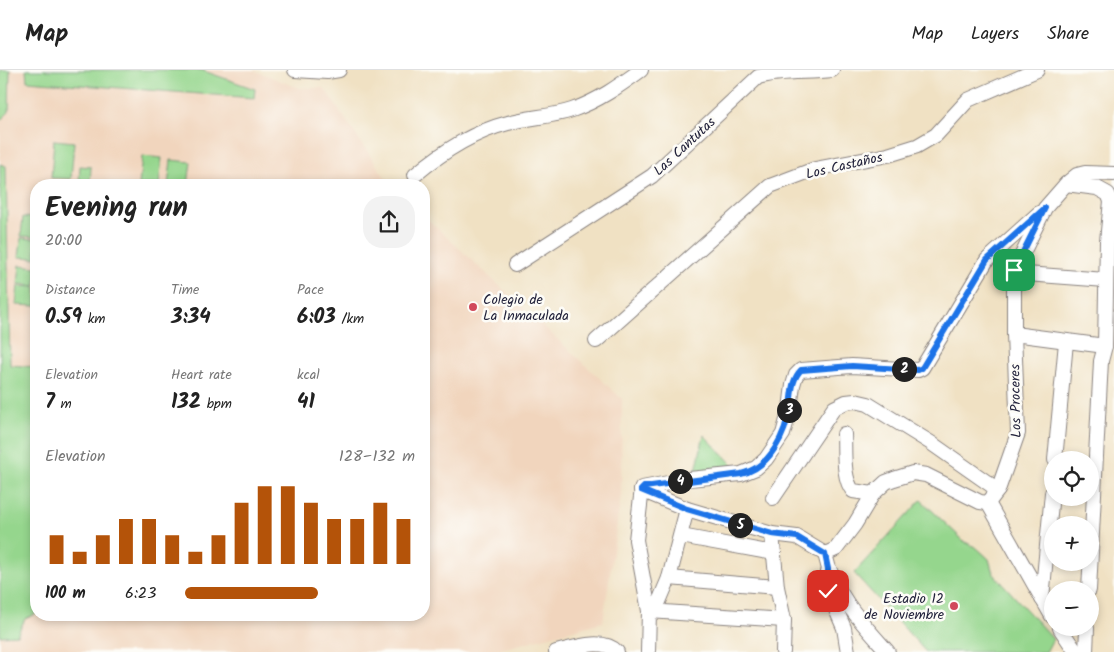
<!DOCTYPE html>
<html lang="en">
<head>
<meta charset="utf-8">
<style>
	body { margin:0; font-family:Kalam,sans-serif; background:#f2f2f2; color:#222; height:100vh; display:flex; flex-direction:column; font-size:19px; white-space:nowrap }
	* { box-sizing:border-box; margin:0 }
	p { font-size:16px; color:#767676 }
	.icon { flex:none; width:28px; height:28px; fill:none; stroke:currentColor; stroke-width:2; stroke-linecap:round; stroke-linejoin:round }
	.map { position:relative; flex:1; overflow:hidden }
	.details { position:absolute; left:30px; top:109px; width:400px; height:442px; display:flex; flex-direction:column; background:#fff; border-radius:20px; box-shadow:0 2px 8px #0003 }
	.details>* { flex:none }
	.controls { position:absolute; left:1044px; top:381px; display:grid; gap:10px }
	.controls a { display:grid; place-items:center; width:55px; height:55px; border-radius:50%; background:#fff; box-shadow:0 2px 8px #0003; font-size:25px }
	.pin { position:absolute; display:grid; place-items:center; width:42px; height:42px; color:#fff; margin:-21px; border-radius:10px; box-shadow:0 2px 8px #0006 }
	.km { position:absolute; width:25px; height:25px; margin:-12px; border-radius:50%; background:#222; color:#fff; font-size:14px; line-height:25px; text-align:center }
	.round { display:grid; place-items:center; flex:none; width:52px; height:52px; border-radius:20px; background:#f2f2f2 }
	.overview { display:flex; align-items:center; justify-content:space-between; height:85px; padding:0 15px }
	h1 { font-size:28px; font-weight:800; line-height:38px }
	.stats { display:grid; grid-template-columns:repeat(3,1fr); gap:8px; height:85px; padding:5px 15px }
	.stats div { display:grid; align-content:center }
	.stats b { font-size:21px; font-weight:800 }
	.stats small { font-size:14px; font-weight:400 }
	.stats p { font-size:14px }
	.chart { height:140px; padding:10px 15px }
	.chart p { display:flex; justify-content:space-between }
	.chart svg { width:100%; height:90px; margin-top:5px; stroke:#b45309; stroke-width:6 }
	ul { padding:0 15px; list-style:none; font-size:16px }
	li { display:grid; grid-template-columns:80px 60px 1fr; align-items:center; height:38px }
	li i { height:12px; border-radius:6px; background:#b45309 }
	header { display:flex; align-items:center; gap:30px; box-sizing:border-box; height:70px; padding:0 25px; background:#fff; border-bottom:1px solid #e0e0e0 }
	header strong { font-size:24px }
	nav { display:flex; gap:28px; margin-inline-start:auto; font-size:18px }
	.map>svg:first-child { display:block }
	.built { fill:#f1d5bd }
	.green { fill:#95d68d; stroke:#5c7c64 }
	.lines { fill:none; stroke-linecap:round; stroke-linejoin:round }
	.minor-casing { stroke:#89827f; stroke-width:16 }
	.minor { stroke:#fff; stroke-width:14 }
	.route-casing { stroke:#fff; stroke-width:10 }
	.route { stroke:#1a73e8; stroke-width:6 }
	.poi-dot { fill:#d1495b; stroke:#fdfcf7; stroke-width:2 }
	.labels { text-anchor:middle; stroke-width:5; stroke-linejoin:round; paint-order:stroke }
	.street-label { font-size:14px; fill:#22223b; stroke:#fdfcf7 }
	.poi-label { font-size:14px; fill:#22223b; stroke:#fdfcf7; text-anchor:start }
</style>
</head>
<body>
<header>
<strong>Map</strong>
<nav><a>Map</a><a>Layers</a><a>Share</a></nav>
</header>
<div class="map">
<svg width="1114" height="582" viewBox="0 0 1114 582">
	<rect width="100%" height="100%" fill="#fdfcf7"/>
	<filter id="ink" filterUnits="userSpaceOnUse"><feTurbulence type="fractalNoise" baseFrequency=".02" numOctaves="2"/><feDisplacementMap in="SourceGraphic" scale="10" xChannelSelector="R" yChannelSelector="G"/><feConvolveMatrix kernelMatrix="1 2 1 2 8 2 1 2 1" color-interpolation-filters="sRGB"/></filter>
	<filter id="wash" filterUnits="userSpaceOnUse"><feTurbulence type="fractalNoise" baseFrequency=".0096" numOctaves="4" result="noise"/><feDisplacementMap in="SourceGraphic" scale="20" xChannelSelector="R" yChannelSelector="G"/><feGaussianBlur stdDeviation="1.12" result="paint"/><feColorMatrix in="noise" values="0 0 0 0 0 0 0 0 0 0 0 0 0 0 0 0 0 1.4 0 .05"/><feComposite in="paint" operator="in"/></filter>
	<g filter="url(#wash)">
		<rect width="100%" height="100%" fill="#f0e1c3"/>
		<polygon class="built" points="0,0 253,0 299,18 324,18 390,115 36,115 36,545 424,545 424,146 622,329 621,425 603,552 490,582 0,582"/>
		<g class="green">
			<polygon points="0,0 10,0 9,42 0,51"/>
			<polygon points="26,0 201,0 255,19 254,28 27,11"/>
			<polygon points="54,70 74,72 71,109 51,108"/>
			<polygon points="142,86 162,88 159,115 139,115"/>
			<polygon points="171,90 191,92 188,115 168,115"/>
			<polygon points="0,94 6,96 10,295 36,297 36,544 25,549 17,565 0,566"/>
			<polygon points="80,96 91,97 90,115 79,115"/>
			<polygon points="23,147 36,148 36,167 21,166"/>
			<polygon points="21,168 36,169 36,188 19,187"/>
			<polygon points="20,195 36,197 36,216 18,214"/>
			<polygon points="18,216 36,217 36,236 16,235"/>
			<polygon points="704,365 733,395 695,405"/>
			<polygon points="921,430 965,472 977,478 989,489 993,503 1053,569 1046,582 926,582 854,503"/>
		</g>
	</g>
	<g filter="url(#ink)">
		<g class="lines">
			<g class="minor-casing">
				<g id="minor">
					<polyline points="295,0 327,2 339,0"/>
					<path d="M415,105c27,-23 58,-43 93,-52 21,-6 43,-6 64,-13 26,-9 47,-24 69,-40"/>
					<polyline points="1066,114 1097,118 1108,124 1111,131 1107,171 1105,276 1101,291 1089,520"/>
					<path d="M515,195l137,-89 106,-99c23,-7 49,-4 74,-7"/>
					<polyline points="1013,203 1106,210"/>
					<polyline points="1014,264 1105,276"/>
					<polyline points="596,271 770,116 815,99 888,85 917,76 936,65 968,30 1037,0"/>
					<path d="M844,364c1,16 -2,44 9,57l20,3"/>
					<polyline points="1055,390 1066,272"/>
					<polyline points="641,420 687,439 772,464 797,467 825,484 836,479 855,454 873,424 886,412 894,409 913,403 926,405 980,432 988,433 998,420 1018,363 1014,264 1014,201 1045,138 1066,114 1077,105 1085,103 1114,104"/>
					<polyline points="773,428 834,338 846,332 855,331 868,334 931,373 998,420"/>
					<polyline points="988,433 1052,546"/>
					<polyline points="772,464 777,517 784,550 783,582"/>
					<polyline points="681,466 774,483"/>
					<path d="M825,484c8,39 37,69 63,98"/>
					<polyline points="828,502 828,521 844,558 848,582"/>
					<polyline points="669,508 777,517"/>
					<polyline points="1042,529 1052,423"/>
					<polyline points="649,541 784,550"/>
					<polyline points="655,541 669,508 687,439"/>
					<polyline points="1060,558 1076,582"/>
					<path d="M556,582c17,-4 47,-15 61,0"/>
					<polyline points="648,582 649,541 636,470 642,418 689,409 741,404 756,398 766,389 783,364 790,339 793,315 796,305 801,300 852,296 918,300 922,298 987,190 1039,143"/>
					<polyline points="1086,582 1087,558"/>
				</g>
			</g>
			<use href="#minor" class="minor"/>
		</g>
	</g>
	<g class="lines" filter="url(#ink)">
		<g class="route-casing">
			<path id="route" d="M828,521v-22l-3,-15 -28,-17 -25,-3 -85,-25 -46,-19 3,-3 97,-13c29,-6 45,-40 49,-68 2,-12 1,-26 11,-36l51,-4 66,4 4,-2 65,-108 58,-52 -31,62"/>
		</g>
		<use href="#route" class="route"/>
	</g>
	<g class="poi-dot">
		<circle cx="473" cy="237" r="5"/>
		<circle cx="954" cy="536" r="5"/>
	</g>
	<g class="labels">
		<g class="street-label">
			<text transform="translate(684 76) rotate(-43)" y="5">Las Cantutas</text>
			<text transform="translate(844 95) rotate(-13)" y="5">Los Castaños</text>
			<text transform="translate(1015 331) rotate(-91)" y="5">Los Proceres</text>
		</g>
		<g class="poi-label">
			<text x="483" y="234">Colegio de<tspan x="483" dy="16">La Inmaculada</tspan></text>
			<text x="944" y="533" text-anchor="end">Estadio 12<tspan x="944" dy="16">de Noviembre</tspan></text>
		</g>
	</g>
</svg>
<div class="controls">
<a><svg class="icon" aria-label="locate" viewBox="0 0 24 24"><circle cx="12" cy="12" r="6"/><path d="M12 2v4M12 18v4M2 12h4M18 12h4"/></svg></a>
<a>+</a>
<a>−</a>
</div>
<div class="pin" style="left:1014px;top:200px;background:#1e9e55"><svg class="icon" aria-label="arrive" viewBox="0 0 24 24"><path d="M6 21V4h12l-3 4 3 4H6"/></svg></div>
<div class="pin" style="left:828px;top:521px;background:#d93025"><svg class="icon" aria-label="check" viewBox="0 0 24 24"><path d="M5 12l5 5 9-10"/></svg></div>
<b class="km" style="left:904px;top:299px">2</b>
<b class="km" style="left:789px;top:340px">3</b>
<b class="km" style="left:680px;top:411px">4</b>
<b class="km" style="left:740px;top:455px">5</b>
<section class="details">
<div class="overview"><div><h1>Evening run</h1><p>20:00</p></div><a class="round"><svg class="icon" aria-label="share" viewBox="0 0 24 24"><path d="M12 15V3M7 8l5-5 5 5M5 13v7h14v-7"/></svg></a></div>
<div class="stats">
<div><p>Distance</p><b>0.59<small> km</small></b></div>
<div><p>Time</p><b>3:34</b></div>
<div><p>Pace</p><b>6:03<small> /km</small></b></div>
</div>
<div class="stats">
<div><p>Elevation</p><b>7<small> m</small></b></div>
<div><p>Heart rate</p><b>132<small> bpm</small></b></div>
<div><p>kcal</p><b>41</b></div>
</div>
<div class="chart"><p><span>Elevation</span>128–132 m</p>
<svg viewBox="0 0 160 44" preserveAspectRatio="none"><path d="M5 44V30M15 44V38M25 44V30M35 44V22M45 44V22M55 44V30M65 44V38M75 44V30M85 44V14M95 44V6M105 44V6M115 44V14M125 44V22M135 44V22M145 44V14M155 44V22"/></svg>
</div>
<ul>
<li><b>100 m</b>6:23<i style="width:58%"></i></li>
</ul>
</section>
</div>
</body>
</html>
